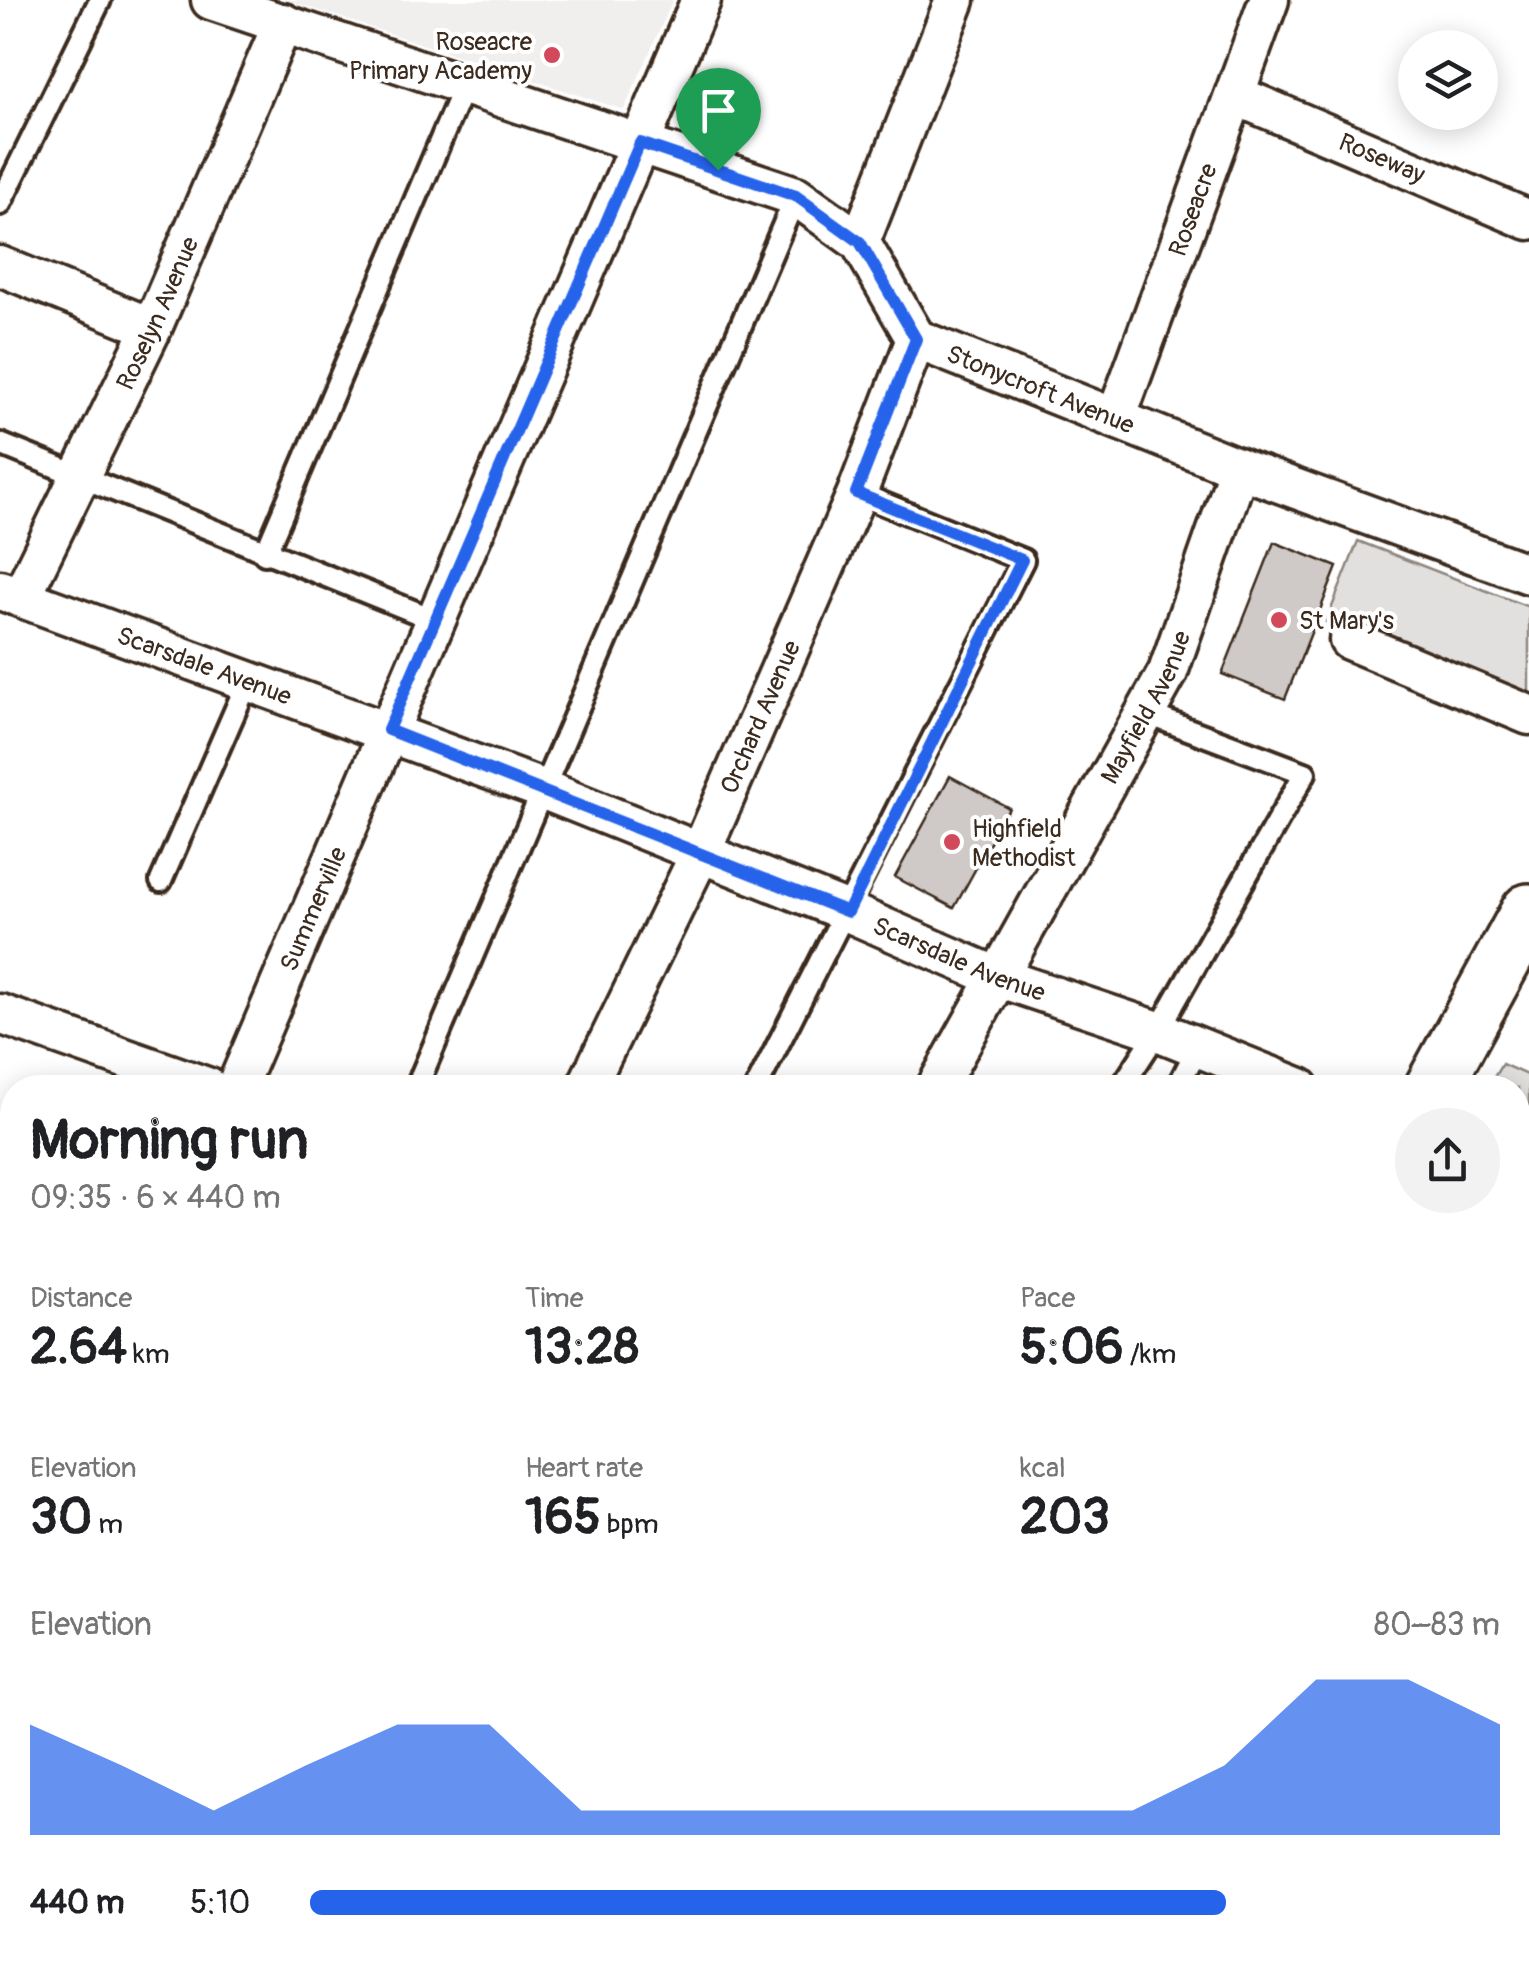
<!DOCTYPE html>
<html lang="en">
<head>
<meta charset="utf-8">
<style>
	body { margin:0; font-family:Pangolin,sans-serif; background:#f2f2f2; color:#202124; height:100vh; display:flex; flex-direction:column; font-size:38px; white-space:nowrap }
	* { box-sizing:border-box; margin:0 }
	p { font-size:32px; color:#757577 }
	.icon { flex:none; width:55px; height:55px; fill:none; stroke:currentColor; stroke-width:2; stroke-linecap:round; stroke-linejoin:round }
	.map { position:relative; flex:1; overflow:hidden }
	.sheet { position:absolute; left:0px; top:1075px; width:1530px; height:888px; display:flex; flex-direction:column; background:#fff; border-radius:40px 40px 0 0; box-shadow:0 5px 25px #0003 }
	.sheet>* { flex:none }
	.tools { position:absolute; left:1398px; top:30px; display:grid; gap:20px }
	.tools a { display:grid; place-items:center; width:100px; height:100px; border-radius:50%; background:#fff; box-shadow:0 5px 25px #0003; font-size:50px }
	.pin { position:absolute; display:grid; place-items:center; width:85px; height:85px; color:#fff; margin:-102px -42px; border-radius:50% 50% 50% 0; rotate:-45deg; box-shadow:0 0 10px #0007 }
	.pin .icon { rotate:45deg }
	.round { display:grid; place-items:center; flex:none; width:105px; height:105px; border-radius:52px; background:#f2f2f2 }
	.summary { display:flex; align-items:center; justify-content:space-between; height:170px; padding:0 30px }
	h1 { font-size:55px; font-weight:800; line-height:75px }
	.figures { display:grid; grid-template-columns:repeat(3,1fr); gap:15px; height:170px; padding:10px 30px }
	.figures div { display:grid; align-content:center }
	.figures b { font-size:50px; font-weight:800 }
	.figures small { font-size:28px; font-weight:400 }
	.figures p { font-size:28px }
	.chart { height:280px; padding:20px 30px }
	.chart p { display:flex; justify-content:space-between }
	.chart svg { width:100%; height:180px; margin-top:10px; fill:#2563eb; opacity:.7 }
	ul { padding:0 30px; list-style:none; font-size:32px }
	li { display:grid; grid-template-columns:160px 120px 1fr; align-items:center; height:75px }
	li i { height:25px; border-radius:12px; background:#2563eb }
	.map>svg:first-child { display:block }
	.built { fill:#f1efee }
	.green { fill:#e2e0de; stroke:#8e857e; stroke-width:2.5 }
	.building { fill:#cfcac7; stroke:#3b2a1e; stroke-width:2.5 }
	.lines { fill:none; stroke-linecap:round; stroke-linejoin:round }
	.lane-casing { stroke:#3b2a1e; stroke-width:28 }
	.street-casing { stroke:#3b2a1e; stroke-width:45 }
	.secondary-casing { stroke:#3b2a1e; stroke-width:62 }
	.path { stroke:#3b2a1e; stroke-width:6; stroke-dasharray:2.5 8; stroke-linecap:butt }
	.lane { stroke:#fff; stroke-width:20 }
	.street { stroke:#fff; stroke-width:38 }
	.secondary { stroke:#fff; stroke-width:55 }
	.route-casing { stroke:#fff; stroke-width:20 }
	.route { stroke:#2563eb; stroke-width:12 }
	.poi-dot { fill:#d1495b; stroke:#fff; stroke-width:4 }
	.labels { text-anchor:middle; stroke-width:8; stroke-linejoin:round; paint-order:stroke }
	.poi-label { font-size:25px; fill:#3b2a1e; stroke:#fff; text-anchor:start }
	.street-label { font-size:25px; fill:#3b2a1e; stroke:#fff }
</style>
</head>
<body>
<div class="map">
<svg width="1529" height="1961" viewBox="0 0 1529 1961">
	<rect width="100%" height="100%" fill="#fff"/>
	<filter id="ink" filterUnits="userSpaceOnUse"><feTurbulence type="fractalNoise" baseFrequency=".01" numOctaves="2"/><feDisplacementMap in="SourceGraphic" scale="20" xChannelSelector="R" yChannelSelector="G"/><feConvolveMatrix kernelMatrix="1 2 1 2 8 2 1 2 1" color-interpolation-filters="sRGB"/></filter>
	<g filter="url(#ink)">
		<polygon class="built" points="287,0 673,0 624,110"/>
		<g class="green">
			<polygon points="1358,541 1529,607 1529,704 1326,622"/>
			<polygon points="1502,1064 1529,1076 1529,1525 1518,1520 1518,1088 1488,1087"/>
		</g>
		<g class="building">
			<polygon points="1274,542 1337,567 1285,699 1222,674"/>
			<polygon points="950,776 1009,808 954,908 895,877"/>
		</g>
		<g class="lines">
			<g class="lane-casing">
				<g id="lane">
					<polyline points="0,204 100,0"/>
					<polyline points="0,444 435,620"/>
					<polyline points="265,554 465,83"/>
					<polyline points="161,881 249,679"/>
					<polyline points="416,1088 796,196"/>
					<polyline points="756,1088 1023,560 857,493"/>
					<polyline points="1121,1088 1158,1031 1305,773 1145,713"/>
					<polyline points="1177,1088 1198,1047"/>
					<polyline points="0,1393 12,1398"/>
					<polyline points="0,1800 12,1805"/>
					<polyline points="1518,1851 1529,1843"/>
					<polyline points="190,1955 192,1950"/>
					<polyline points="603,1961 609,1950"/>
				</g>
			</g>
			<g class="street-casing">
				<g id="street">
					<path id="s1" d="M211,0l585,196 64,46 56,97 323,129 290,106"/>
					<path id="s2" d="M1235,95l294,125"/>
					<polyline points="860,242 955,0"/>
					<polyline points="0,266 152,328"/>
					<path id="s3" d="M1116,418l153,-418"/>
					<path id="s4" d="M0,590l542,199 306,123 149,65 161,54 142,57"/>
					<path id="s5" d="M21,597l131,-269 131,-305"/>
					<polyline points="1349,640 1529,715"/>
					<polyline points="0,1014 209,1088"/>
					<path id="s6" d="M236,1088l465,-1088"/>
					<path id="s7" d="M586,1088l115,-236 156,-359 59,-154"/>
					<path id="s8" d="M936,1088l232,-416 71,-204"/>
					<polyline points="0,1276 12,1281"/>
					<polyline points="0,1937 12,1907"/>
					<polyline points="397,1961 402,1950"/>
				</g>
			</g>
			<g class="secondary-casing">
				<g id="secondary">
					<polyline points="1433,1088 1529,912"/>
					<polyline points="0,1574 12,1578"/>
					<polyline points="1102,1950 1133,1961"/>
					<polyline points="943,1961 951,1950"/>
				</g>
			</g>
			<g class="path">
				<polyline points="1518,1106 1529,1111"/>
				<polyline points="1518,1267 1529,1246"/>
				<polyline points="1518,1287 1529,1294"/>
			</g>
			<use href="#lane" class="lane"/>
			<use href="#street" class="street"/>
			<use href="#secondary" class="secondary"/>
		</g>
	</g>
	<g class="lines" filter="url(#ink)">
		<g class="route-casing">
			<polygon id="route" points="640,143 796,196 860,242 916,339 856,493 1022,560 848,912 388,730"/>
		</g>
		<use href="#route" class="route"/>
	</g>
	<g class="poi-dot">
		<circle cx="552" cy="55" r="10"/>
		<circle cx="1279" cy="620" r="10"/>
		<circle cx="952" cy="842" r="10"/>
	</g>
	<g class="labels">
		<g class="poi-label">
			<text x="532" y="50" text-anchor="end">Roseacre<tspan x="532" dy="29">Primary Academy</tspan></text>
			<text x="1299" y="629">St Mary's</text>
			<text x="972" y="837">Highfield<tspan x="972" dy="29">Methodist</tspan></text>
		</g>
		<g class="street-label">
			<text dy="9" stroke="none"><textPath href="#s2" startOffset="160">Roseway</textPath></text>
			<text dy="9" stroke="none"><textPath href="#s3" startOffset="222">Roseacre</textPath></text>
			<text dy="9" stroke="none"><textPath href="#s5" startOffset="315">Roselyn Avenue</textPath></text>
			<text dy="9" stroke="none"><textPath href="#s1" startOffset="942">Stonycroft Avenue</textPath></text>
			<text dy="9" stroke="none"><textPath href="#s4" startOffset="218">Scarsdale Avenue</textPath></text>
			<text dy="9" stroke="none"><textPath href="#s8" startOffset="435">Mayfield Avenue</textPath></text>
			<text dy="9" stroke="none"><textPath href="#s7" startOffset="410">Orchard Avenue</textPath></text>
			<text dy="9" stroke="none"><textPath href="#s6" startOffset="195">Summerville</textPath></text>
			<text dy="9" stroke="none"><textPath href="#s4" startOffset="1028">Scarsdale Avenue</textPath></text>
		</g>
	</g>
</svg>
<div class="tools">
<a><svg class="icon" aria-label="layers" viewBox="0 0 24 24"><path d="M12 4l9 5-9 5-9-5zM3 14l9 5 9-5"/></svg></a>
</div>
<div class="pin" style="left:718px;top:170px;background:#1e9e55"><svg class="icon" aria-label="arrive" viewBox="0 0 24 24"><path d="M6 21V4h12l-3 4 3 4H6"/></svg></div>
<section class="sheet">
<div class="summary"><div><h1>Morning run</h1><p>09:35 · 6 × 440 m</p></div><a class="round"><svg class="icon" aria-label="share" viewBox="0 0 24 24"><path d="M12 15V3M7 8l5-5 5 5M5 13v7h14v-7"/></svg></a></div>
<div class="figures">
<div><p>Distance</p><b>2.64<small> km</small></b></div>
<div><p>Time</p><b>13:28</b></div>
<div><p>Pace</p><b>5:06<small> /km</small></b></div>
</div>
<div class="figures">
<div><p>Elevation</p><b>30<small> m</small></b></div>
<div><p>Heart rate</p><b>165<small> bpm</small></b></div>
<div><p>kcal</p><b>203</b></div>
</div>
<div class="chart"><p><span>Elevation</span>80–83 m</p>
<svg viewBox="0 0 160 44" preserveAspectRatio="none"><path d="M0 44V17L10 27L20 38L30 27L40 17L50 17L60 38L70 38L80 38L90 38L100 38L110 38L120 38L130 27L140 6L150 6L160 17V44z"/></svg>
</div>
<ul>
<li><b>440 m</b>5:10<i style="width:77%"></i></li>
</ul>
</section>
</div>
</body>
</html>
